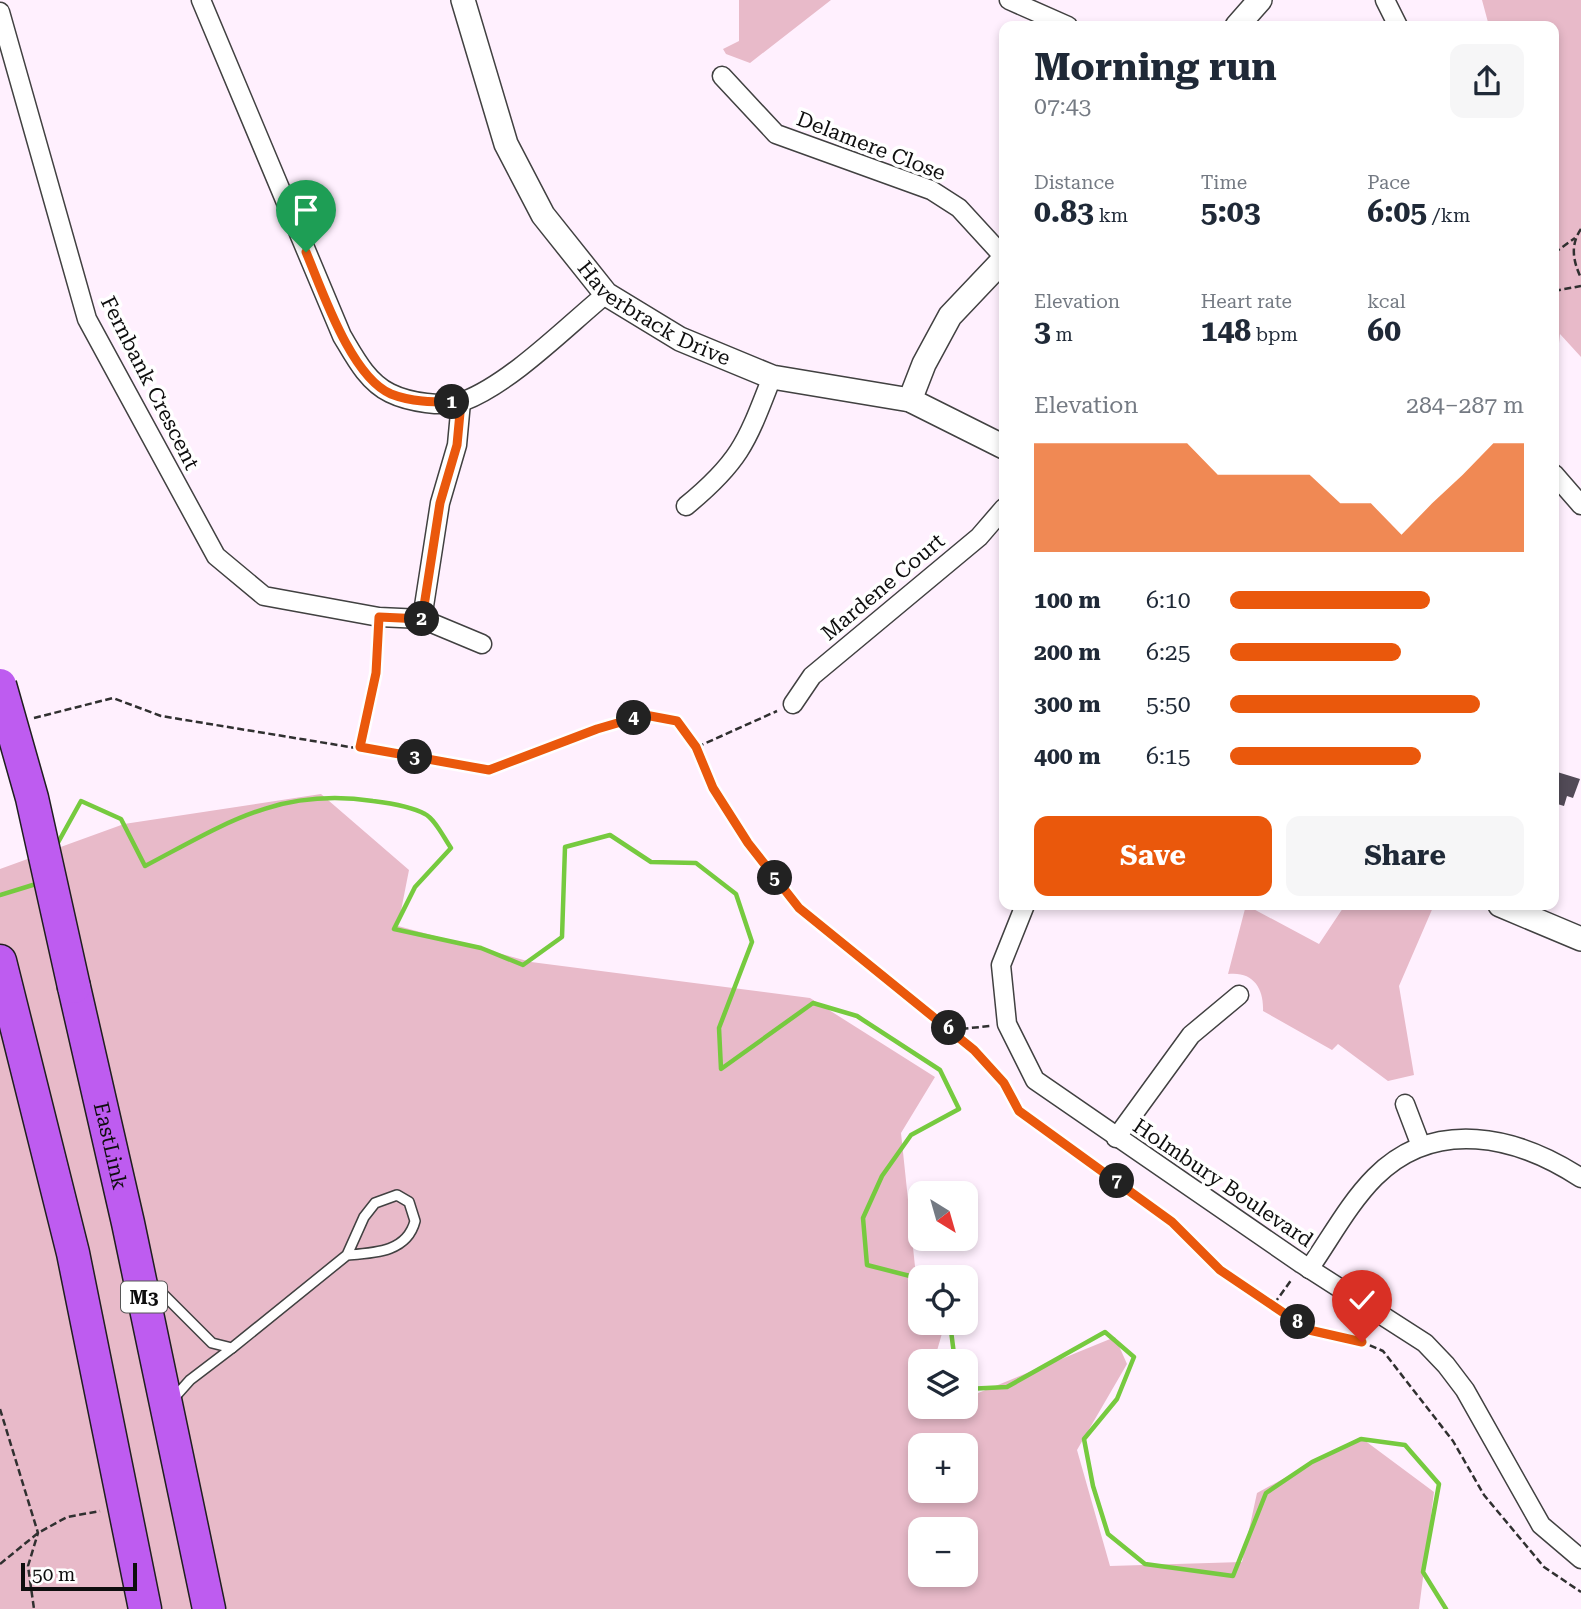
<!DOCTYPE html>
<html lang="en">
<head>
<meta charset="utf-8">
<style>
	body { margin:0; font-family:"Roboto Serif",serif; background:#f6f6f7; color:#1f2937; height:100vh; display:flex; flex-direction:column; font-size:26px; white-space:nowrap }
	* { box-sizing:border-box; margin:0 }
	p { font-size:23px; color:#747a83 }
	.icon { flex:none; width:38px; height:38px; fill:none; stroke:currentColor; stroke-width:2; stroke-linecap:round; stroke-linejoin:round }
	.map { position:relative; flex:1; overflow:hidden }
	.sheet { position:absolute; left:999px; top:21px; width:560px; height:889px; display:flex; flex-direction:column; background:#fff; border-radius:14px; box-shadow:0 4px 10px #0003 }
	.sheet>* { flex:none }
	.needle { width:46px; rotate:143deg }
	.tools { position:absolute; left:908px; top:1181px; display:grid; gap:14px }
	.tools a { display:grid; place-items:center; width:70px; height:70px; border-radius:14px; background:#fff; box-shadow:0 4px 10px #0003; font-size:35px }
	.scale { position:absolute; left:21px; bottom:18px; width:116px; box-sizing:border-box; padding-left:7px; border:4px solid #0e0e0e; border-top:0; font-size:19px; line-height:24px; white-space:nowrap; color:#0e0e0e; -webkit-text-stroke:5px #fff; paint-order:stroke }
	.pin { position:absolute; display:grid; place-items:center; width:60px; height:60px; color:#fff; margin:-72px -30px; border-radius:50% 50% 50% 0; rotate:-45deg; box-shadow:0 0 7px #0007 }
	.pin .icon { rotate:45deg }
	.km { position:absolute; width:35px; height:35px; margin:-18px; border-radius:50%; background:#222; color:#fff; font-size:19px; line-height:35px; text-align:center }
	.round { display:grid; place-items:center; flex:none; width:74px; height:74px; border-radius:14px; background:#f6f6f7 }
	.headline { display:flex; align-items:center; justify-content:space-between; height:119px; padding:0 35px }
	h1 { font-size:38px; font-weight:700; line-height:52px }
	.figures { display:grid; grid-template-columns:repeat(3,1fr); gap:10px; height:119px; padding:7px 35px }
	.figures div { display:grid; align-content:center }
	.figures b { font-size:30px; font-weight:700 }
	.figures small { font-size:19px; font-weight:400 }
	.figures p { font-size:19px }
	.chart { height:196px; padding:14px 35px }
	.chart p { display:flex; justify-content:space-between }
	.chart svg { width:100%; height:126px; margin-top:7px; fill:#ea580c; opacity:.7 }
	.action { display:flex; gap:14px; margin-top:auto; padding:14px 35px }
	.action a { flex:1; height:80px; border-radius:14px; background:#ea580c; color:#fff; font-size:28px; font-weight:700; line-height:80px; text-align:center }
	.action a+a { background:#f6f6f7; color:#1f2937 }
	ul { padding:0 35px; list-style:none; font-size:23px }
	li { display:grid; grid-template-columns:112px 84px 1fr; align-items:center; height:52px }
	li i { height:18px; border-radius:9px; background:#ea580c }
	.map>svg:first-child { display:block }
	.green { fill:#e8bac9; fill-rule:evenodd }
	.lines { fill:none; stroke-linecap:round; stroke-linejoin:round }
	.stream { stroke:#76ca3f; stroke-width:4.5 }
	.building { fill:#524b57 }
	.service-casing { stroke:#414141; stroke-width:12 }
	.minor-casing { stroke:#414141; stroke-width:21 }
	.tertiary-casing { stroke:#414141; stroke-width:26 }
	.motorway-casing { stroke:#1f1f1f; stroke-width:35 }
	.path { stroke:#303030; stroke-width:2.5; stroke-dasharray:7 3.5; stroke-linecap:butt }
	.service { stroke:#fff; stroke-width:9 }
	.minor { stroke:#fff; stroke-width:18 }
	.tertiary { stroke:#fff; stroke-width:23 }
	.motorway { stroke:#be5cf0; stroke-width:32 }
	.motorway-bridge-casing { stroke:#1f1f1f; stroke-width:35; stroke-linecap:butt }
	.motorway-bridge { stroke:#be5cf0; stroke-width:32 }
	.route-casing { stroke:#fff; stroke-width:14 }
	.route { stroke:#ea580c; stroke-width:9 }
	.labels { text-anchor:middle; stroke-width:7; stroke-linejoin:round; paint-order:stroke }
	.shield { fill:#fff; stroke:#565656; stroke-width:2 }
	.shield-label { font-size:19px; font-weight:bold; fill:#0e0e0e }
	.street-label { font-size:21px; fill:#0e0e0e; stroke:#fff }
</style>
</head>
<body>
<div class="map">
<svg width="1581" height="1609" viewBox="0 0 1581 1609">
	<rect width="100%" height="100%" fill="#fff0fe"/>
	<g class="green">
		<polygon points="739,0 831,0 750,63 726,54 723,49 739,41"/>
		<polygon points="1482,0 1581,0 1581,357 1560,334 1554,390 1554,26 1489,26"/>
		<path d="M321,794l88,76 -11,56 133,36 279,36 125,79 -34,56 15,143 4,7v40h25l-11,38 -14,1v45h46v-9l149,-61 12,27 -50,86 33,116 132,-4 15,-69 103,-56 74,55 -15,117h-1419v-740l124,-45zM920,1446h46v45h-46zM920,1530h46v45h-46z"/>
		<path d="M1246,905l73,39 26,-39h89l-35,81 15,89 -26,6 -50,-37 -6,6 -69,-39c1,-23 -10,-40 -35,-37z"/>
	</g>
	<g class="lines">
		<g class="stream">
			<path d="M55,848l26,-47 40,18 24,47c80,-42 134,-79 228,-65 16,2 38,5 52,13 10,5 19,24 26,34l-36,39 -21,42 87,19 42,17 39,-28 3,-90 45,-12 41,27 45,1 40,31 16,48 -33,86 2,41 92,-66 44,13 83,54 19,39 -48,26 -29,41 -19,42 4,47 43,11 10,6"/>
			<polyline points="0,895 36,884 38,881"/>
			<polyline points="950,1323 955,1362"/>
			<polyline points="966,1389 1007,1387 1105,1332 1134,1357 1117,1399 1084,1439 1093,1486 1108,1534 1145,1564 1233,1576 1266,1493 1312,1462 1361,1439 1405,1445 1439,1484 1423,1572 1446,1609"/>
		</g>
	</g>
	<polygon class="building" points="1554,771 1580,779 1573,798 1567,796 1564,806 1554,803"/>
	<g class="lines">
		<g class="service-casing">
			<g id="service">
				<path d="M152,1283l60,60 20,5 115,-93 17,-38 11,-14 22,-8 12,7 6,19c-8,31 -40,32 -68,34"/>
				<polyline points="173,1399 190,1380 232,1348"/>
			</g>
		</g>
		<g class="minor-casing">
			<g id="minor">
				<path d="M201,0l141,336c12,20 25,46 48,57 18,9 54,15 74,8 47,-18 102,-74 142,-107"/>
				<polyline points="1009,0 1068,26"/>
				<polyline points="1385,0 1398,26"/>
				<polyline points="0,12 87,319 216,556 264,596 379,617 422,619 482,644"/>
				<polyline points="722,76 776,134 931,190 959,208 1004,257"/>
				<polyline points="1554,474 1581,505"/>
				<path d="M686,506c55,-45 61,-65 86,-129"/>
				<polyline points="422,619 440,503 457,445 461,402"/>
				<polyline points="793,704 812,676 979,537 1004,508"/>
				<polyline points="1025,905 1001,965 1007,1024 1035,1080 1302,1264 1425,1343 1446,1365 1465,1390 1541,1525 1581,1559"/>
				<polyline points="1405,1104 1421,1146"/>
				<polyline points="1116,1138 1191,1035 1239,995"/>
				<path d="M1309,1269c21,-30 40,-66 66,-92 60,-60 142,-41 206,1"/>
			</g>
		</g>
		<g class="tertiary-casing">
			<g id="tertiary">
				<path id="s1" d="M463,0l43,144 37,71 63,79 74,45 92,38 138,23 94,47"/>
				<polyline points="1237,26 1260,0"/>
				<polyline points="910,400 924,364 950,316 1004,259"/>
				<polyline points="1500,905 1581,939"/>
			</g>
		</g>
		<g class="motorway-casing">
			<g id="motorway">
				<polyline points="0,961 73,1253 145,1609"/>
				<path id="s2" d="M74,987l54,236 81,386"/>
			</g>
		</g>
		<g class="path">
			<path d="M1581,229c-11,16 -8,32 0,49"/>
			<polyline points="1554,253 1575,238"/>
			<polyline points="1554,291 1581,286"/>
			<polyline points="34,718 113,698 161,716 490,770 597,729 645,715 678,721 696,747 713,787 749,843 798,908 974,1050 1004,1083 1019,1111 1172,1222 1220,1270 1309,1330 1362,1342 1383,1351 1453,1441 1484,1495 1544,1567 1581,1592"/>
			<polyline points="360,747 376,672 378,633"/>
			<polyline points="697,747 777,711"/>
			<polyline points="951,1030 990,1026"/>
			<polyline points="1274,1304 1292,1279"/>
			<polyline points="0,1409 38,1533 28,1566 34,1609"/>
			<polyline points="0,1564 38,1533 67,1517 100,1511"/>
		</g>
		<use href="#service" class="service"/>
		<use href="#minor" class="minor"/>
		<use href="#tertiary" class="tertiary"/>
		<use href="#motorway" class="motorway"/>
		<g class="motorway-bridge-casing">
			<polyline id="motorway-bridge" points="0,685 32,798 74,987"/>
		</g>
		<use href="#motorway-bridge" class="motorway-bridge"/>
	</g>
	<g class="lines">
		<g class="route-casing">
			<path id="route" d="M306,252c16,38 45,125 85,142 23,9 45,8 70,8l-4,43 -17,58 -18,116 -43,-2 -3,56 -16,74 129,23 108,-41 48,-14 32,6 19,26 17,41 35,55 51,65 175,142 30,33 15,28 153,111 48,48 89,60 53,12"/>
		</g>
		<use href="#route" class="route"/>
	</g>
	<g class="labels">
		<rect class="shield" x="121" y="1281.5" width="46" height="31" rx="5"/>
		<g class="shield-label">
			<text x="144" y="1304">M3</text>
		</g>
		<g class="street-label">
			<text transform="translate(871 146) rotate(21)" y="7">Delamere Close</text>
			<text dy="7" stroke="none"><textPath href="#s1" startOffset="382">Haverbrack Drive</textPath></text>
			<text transform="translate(150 383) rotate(63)" y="7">Fernbank Crescent</text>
			<text transform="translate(883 587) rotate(-40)" y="7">Mardene Court</text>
			<text dy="7" stroke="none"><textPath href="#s2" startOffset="163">EastLink</textPath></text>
			<text transform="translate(1223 1183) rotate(34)" y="7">Holmbury Boulevard</text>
		</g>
	</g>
</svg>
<div class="tools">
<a><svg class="needle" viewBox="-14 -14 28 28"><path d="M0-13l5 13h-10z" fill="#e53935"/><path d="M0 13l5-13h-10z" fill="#747a83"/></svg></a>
<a><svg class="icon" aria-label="locate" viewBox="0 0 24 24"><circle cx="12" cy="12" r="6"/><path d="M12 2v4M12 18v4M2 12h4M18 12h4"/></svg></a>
<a><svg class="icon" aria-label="layers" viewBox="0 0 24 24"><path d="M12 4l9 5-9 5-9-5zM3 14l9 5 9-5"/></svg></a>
<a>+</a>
<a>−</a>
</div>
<div class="scale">50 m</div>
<div class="pin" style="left:306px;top:252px;background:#1e9e55"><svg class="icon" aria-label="arrive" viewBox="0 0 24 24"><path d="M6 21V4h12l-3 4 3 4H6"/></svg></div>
<div class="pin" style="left:1362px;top:1342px;background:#d93025"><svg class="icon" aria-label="check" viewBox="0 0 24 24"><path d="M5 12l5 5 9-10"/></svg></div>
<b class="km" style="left:452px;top:402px">1</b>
<b class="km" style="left:422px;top:619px">2</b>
<b class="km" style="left:415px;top:757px">3</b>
<b class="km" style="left:634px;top:718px">4</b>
<b class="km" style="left:775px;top:878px">5</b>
<b class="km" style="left:949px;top:1028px">6</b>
<b class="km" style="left:1117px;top:1181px">7</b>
<b class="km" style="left:1298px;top:1322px">8</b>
<section class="sheet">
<div class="headline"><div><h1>Morning run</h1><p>07:43</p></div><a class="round"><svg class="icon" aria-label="share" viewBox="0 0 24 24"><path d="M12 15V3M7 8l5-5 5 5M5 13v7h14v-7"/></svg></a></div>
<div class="figures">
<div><p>Distance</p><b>0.83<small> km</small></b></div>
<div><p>Time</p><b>5:03</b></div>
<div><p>Pace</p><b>6:05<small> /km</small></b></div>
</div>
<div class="figures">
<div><p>Elevation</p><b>3<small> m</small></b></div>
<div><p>Heart rate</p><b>148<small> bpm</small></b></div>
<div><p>kcal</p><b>60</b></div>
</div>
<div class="chart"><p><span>Elevation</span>284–287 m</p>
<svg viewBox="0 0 160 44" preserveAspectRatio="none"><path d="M0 44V6L10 6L20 6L30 6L40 6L50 6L60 17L70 17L80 17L90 17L100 27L110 27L120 38L130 27L140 17L150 6L160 6V44z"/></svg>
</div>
<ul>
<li><b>100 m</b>6:10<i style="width:68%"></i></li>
<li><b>200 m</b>6:25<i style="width:58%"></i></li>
<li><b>300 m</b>5:50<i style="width:85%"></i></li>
<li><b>400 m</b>6:15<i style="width:65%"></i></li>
</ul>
<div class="action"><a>Save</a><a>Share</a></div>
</section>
</div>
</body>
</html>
